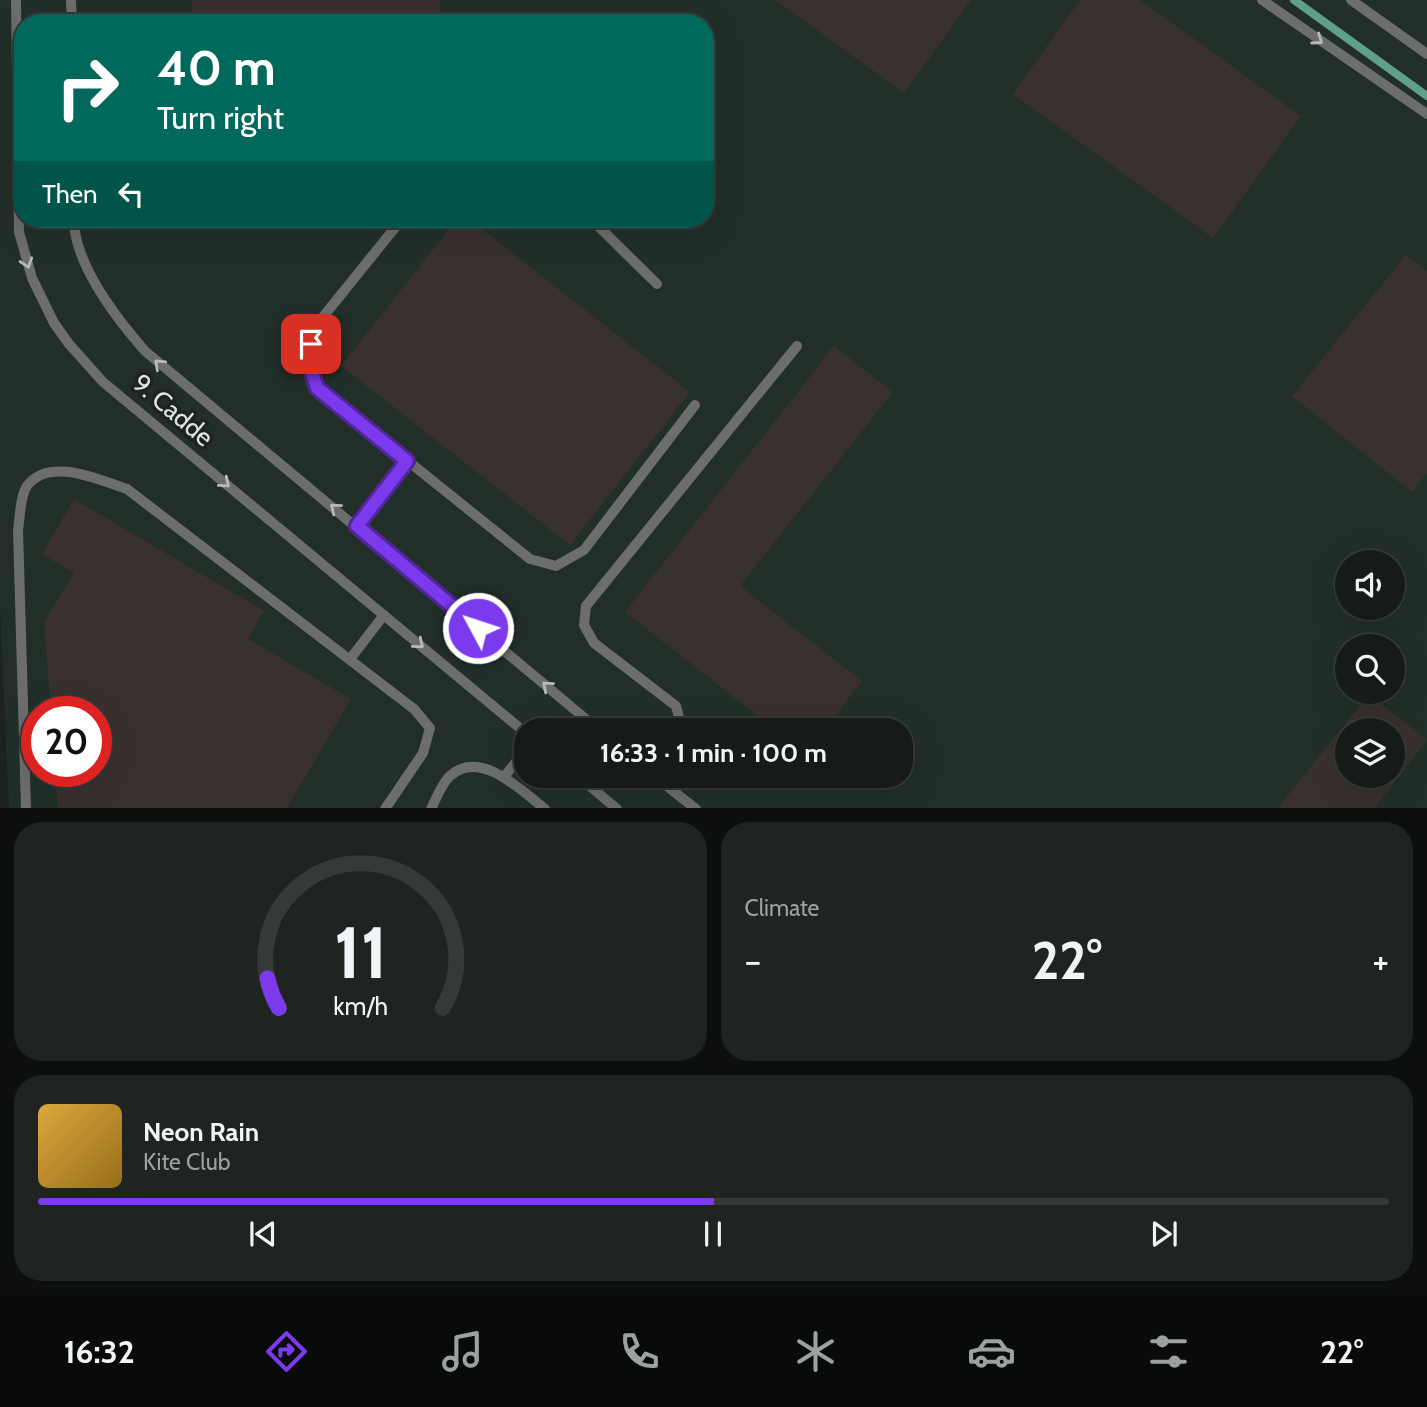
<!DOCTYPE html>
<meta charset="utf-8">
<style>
:root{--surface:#161b18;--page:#1f2421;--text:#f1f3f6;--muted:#9ea1a2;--line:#353937;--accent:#7c3aed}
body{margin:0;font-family:Cabin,sans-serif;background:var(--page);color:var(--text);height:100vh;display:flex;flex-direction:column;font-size:26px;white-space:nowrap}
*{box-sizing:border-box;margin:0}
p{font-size:23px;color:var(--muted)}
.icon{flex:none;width:38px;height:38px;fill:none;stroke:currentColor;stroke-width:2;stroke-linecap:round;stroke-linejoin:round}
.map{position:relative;height:808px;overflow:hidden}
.details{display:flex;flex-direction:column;gap:14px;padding:14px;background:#0c0f0d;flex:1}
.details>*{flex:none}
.hud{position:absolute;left:14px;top:14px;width:700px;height:214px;border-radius:28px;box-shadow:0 7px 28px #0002,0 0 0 2px var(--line);background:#00695c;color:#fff;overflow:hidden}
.tools{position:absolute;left:1335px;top:550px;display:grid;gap:14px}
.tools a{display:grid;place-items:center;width:70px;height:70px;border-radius:50%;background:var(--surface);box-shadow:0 7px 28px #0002,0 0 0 2px var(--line);font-size:35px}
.speed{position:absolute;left:21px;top:696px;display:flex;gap:14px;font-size:35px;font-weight:700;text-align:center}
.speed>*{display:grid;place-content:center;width:91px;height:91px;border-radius:50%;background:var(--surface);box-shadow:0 7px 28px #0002,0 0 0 2px var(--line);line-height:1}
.speed .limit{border:10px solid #d22;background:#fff;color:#111}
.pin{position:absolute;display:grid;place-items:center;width:60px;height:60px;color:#fff;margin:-30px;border-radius:14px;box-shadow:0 4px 10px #0006}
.me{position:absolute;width:77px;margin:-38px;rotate:310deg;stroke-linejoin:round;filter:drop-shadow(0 0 5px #0008)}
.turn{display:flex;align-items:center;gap:24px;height:147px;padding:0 28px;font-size:32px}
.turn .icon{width:91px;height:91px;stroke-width:2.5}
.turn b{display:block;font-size:49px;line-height:60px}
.then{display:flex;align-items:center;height:66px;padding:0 28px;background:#0003;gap:14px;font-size:26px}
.big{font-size:52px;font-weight:700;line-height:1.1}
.details .tile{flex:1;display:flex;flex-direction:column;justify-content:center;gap:10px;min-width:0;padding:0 24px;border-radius:28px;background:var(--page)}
.details .dial{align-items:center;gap:0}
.dial svg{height:182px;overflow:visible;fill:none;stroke:var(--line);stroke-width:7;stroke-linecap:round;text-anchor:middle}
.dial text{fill:var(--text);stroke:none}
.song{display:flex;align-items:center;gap:21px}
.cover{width:84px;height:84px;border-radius:10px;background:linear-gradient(135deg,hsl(40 70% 55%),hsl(40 70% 35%))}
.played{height:7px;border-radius:4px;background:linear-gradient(90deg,var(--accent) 50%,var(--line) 50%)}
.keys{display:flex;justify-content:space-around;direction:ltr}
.heat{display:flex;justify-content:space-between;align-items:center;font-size:38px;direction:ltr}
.details .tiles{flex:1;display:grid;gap:14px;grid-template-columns:1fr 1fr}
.tile:last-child{grid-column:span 2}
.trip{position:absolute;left:514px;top:718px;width:399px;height:70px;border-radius:28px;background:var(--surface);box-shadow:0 7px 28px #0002,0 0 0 2px var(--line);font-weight:700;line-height:70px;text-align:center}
.menu{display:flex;height:112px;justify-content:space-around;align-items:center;background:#090b0a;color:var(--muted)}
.menu .icon{width:49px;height:49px}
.menu .active{color:var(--accent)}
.menu b{font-size:32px;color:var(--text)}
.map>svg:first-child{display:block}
.built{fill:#222f29;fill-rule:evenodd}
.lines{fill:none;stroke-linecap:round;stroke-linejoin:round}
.stream{stroke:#61a088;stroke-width:8}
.building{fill:#39312f;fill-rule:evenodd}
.service{stroke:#6b6e6c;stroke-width:10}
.oneway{stroke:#b6bbb9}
.route-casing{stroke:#51269a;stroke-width:18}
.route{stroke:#7c3aed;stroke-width:12}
.labels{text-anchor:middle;stroke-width:7;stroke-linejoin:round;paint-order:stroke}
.street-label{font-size:26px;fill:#dfe4e2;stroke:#1d2420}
</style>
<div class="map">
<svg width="1427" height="809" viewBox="0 0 1427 809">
<rect width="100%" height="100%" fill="#1d2420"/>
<path class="built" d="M0 0H1427V808H9L0 608ZM23 23H705V219H23ZM1348 562H1393V607H1348ZM1348 646H1393V691H1348ZM37 712H96V772H37ZM527 730H901V775H527ZM1348 730H1393V775H1348Z"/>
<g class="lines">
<polyline class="stream" points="1294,0 1427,96"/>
</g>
<g class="building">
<polygon points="192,0 440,0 439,23 192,23"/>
<polygon points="775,0 971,0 904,93"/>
<polygon points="1080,0 1140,0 1301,116 1213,238 1013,94"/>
<polygon points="457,219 469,219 690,392 570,545 341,366"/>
<polygon points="1406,255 1427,271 1427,473 1412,492 1292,396"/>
<polygon points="834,346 893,392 740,586 862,681 824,730 776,730 625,612"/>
<polygon points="74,499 264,611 248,639 351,699 286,809 58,809 55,772 96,772 96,712 51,712 44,622 74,573 42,554"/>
<path d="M1369 694 1427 740 1374 809H1277ZM1348 730H1393V775H1348Z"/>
</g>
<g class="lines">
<g class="service">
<polyline points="16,0 19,232 32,278 54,323 69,344 103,382 527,734"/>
<polyline points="71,0 72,23"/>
<polyline points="1262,0 1427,114"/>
<polyline points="1351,0 1427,54"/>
<path d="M74 219C74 264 117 319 145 351L599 730"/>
<polyline points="402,219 314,328 308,360 317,388 530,559 556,566 584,550 695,405"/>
<polyline points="591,219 657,284"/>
<polyline points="357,526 407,461"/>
<polyline points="350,659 384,615"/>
<polyline points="673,730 680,721 676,706 594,643 584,625 586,606 797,346"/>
<polyline points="577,775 617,809"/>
<polyline points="653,775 696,809"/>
<polyline points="504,777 527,748"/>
<path d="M26 809 18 530C20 518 20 496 27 486 49 456 99 480 127 489L414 709 430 728 423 753 385 809"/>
<path d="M431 809C436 799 442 783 450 776 480 748 522 791 545 809"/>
</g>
</g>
<defs><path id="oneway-chevron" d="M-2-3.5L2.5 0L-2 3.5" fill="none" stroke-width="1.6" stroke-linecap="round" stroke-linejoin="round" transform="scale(1.75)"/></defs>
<g class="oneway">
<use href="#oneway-chevron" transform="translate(1318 40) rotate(35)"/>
<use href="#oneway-chevron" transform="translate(27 263) rotate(72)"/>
<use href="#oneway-chevron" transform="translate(159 364) rotate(-137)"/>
<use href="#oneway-chevron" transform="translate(225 483) rotate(40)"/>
<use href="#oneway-chevron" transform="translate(335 508) rotate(-140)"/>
<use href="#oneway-chevron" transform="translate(419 644) rotate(40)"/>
<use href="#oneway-chevron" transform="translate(547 686) rotate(-140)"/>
</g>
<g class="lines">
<g class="route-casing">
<polyline id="route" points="311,344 308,360 317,388 407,461 357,526 478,628"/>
</g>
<use href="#route" class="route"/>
</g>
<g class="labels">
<g class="street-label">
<text transform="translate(173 410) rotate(40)" y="9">9. Cadde</text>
</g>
</g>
</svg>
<div class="tools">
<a><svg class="icon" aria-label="sound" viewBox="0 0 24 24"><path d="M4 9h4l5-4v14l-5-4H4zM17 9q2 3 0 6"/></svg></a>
<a><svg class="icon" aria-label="search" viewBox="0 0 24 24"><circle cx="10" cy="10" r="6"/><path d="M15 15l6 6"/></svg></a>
<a><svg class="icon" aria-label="layers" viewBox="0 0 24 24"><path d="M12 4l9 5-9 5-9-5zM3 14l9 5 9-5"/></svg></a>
</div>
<div class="speed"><div class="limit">20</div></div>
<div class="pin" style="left:311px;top:344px;background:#d93025"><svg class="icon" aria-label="arrive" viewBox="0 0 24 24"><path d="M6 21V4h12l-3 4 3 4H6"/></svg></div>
<svg class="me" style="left:478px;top:628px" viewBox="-20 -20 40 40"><circle r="17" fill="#7c3aed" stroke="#fff" stroke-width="3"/><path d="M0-11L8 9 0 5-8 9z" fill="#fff"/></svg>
<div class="trip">16:33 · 1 min · 100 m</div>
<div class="hud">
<div class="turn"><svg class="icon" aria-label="right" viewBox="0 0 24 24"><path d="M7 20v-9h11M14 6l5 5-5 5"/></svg><div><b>40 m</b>Turn right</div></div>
<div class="then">Then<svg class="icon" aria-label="left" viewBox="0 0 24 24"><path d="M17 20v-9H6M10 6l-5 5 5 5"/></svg></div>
</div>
</div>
<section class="details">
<div class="tiles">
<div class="tile dial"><svg viewBox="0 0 100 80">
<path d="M14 69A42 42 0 1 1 86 69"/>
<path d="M14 69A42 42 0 0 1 9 56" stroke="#7c3aed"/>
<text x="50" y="56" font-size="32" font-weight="700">11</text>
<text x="50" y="72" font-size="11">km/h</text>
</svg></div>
<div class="tile"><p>Climate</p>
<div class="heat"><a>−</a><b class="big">22°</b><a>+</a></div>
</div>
<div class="tile">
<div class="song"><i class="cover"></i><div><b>Neon Rain</b><p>Kite Club</p></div></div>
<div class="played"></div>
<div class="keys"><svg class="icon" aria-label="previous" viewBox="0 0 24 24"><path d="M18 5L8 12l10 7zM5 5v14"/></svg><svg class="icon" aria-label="pause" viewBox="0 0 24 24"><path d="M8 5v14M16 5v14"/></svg><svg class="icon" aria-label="next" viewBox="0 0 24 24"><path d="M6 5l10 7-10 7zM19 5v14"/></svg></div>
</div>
</div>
</section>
<nav class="menu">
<b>16:32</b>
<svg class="icon active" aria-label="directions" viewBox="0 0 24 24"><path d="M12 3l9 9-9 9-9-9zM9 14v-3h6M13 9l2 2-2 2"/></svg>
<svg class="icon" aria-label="music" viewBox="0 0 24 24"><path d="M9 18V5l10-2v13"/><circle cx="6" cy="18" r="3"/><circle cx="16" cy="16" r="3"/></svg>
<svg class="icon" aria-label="phone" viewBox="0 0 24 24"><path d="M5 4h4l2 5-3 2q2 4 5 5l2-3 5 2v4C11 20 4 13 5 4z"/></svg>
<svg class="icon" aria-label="climate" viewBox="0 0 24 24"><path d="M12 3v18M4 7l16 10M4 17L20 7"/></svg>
<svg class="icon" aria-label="car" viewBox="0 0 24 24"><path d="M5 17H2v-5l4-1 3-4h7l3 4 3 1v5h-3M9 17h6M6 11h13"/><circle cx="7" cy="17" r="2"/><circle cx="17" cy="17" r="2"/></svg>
<svg class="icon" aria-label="filters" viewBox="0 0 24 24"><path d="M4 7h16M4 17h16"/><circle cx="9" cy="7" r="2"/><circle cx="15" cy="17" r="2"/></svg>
<b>22°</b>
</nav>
